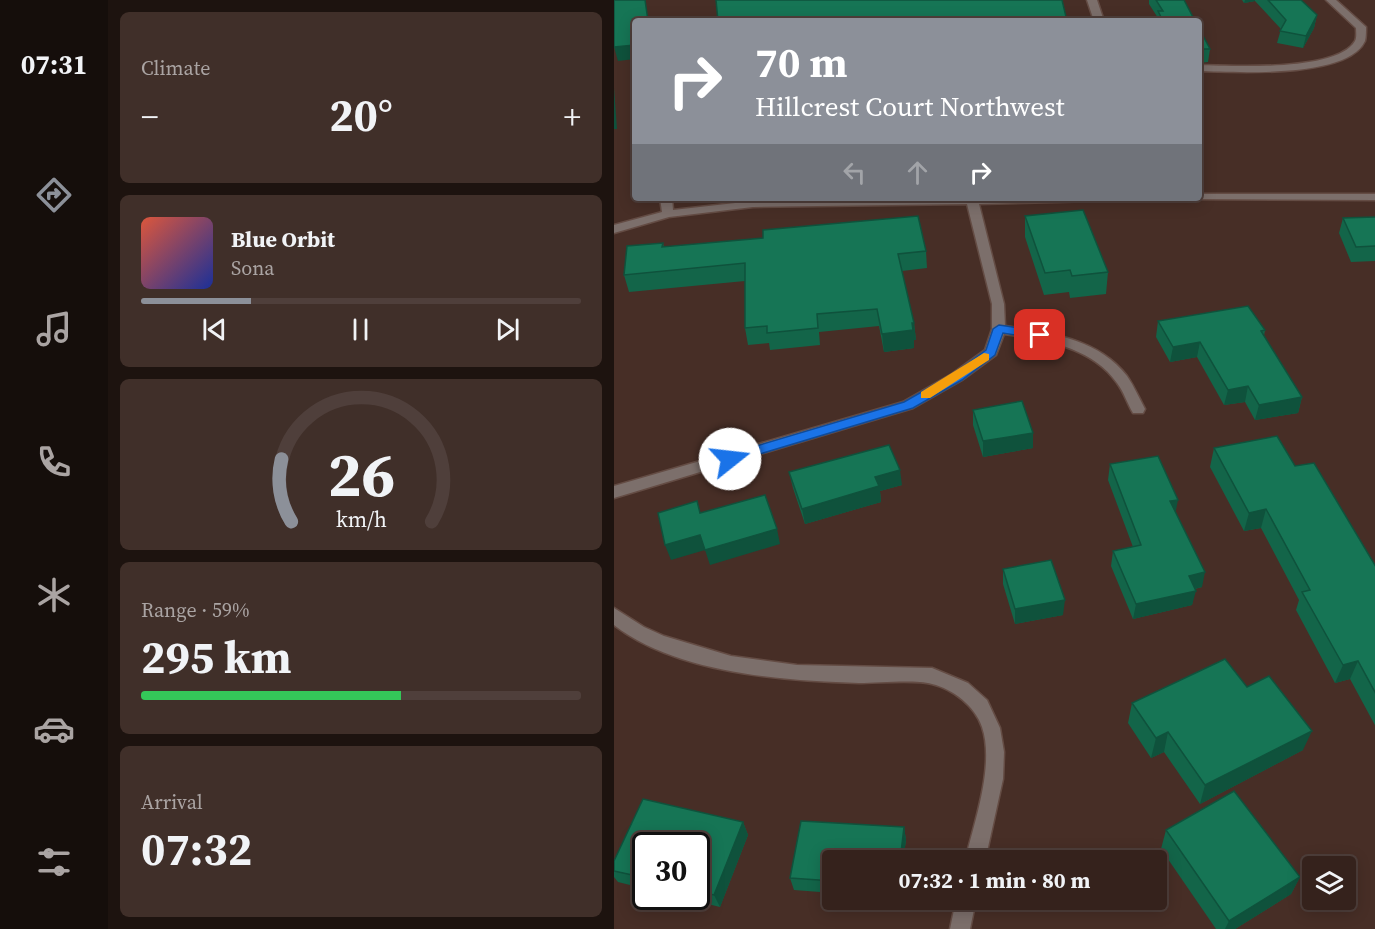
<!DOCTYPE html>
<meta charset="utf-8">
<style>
:root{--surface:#35221c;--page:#402f29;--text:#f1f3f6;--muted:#aaa4a3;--line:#4f3f3b;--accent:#8c9099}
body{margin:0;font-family:"Source Serif 4",serif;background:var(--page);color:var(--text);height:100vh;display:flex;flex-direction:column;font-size:22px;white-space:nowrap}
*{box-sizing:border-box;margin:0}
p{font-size:20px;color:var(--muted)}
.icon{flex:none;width:33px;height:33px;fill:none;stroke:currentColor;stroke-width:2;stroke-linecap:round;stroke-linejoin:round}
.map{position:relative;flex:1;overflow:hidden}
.side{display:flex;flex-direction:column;gap:12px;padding:12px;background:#1d130f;width:506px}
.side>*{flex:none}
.guide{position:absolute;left:18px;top:18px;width:570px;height:183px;border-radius:6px;box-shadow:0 3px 15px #0003,0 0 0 2px var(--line);background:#8c9099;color:#fff;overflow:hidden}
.tools{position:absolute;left:688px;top:856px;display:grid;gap:12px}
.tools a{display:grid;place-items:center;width:54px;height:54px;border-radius:6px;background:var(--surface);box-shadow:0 3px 15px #0003,0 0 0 2px var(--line);font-size:30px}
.speed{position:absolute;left:18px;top:832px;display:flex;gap:12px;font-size:30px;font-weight:700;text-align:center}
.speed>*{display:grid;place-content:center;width:78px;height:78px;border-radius:50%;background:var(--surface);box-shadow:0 3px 15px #0003,0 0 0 2px var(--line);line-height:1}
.speed .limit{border:3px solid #111;border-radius:9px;background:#fff;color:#111}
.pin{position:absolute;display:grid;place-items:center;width:51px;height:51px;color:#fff;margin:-26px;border-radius:12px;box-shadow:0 3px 9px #0006}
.me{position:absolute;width:66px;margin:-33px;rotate:74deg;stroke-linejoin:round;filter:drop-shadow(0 0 4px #0008)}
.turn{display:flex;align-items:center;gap:21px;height:126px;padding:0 24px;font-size:27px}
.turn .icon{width:78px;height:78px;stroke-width:2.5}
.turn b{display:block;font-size:42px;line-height:51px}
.lanes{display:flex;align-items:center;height:57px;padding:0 24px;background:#0003;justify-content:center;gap:30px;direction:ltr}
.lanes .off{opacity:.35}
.big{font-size:45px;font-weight:700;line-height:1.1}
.side .widget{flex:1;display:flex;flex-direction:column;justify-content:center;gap:9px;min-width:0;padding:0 21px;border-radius:9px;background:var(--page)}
.side .dial{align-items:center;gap:0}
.dial svg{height:156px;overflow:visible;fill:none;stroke:var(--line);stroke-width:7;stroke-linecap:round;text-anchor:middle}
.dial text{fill:var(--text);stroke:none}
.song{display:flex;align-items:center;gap:18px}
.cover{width:72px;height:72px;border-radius:9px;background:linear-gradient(135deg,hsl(10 70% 55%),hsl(230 70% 35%))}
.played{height:6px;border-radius:3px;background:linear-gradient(90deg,var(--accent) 25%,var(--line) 25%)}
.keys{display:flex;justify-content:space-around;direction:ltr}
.heat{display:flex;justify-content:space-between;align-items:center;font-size:33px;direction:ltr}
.charge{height:9px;border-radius:4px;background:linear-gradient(90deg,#34c759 59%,var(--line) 0)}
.trip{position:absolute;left:208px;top:850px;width:345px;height:60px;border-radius:6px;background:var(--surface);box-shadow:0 3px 15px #0003,0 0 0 2px var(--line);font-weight:700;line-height:60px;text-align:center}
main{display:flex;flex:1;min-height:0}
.dock{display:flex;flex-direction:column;width:108px;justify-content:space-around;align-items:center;background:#150e0b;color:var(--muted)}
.dock .icon{width:42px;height:42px}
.dock .active{color:var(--accent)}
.dock b{font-size:27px;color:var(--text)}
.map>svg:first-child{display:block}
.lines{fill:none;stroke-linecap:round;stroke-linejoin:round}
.minor-casing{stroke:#644c44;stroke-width:3}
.minor{fill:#7c6f6b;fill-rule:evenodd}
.wall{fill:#136549}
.shaded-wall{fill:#0f523c}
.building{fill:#167555;stroke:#0f523c;stroke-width:1.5}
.route{fill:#1a73e8;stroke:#114b97;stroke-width:1.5}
.slow{fill:#f59e0b}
</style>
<main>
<nav class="dock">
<b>07:31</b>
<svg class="icon active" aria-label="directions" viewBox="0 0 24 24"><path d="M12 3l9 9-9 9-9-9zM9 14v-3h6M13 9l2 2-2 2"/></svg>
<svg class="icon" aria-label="music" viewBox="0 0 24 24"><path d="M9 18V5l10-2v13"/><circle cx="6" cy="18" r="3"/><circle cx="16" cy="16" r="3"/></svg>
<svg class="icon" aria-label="phone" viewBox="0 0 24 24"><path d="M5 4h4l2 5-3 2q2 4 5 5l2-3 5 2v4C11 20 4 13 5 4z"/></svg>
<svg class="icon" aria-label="climate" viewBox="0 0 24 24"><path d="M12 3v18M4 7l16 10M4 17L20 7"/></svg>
<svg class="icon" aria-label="car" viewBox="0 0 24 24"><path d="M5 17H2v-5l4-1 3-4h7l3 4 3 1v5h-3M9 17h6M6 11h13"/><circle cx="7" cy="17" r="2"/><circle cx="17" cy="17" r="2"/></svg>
<svg class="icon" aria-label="filters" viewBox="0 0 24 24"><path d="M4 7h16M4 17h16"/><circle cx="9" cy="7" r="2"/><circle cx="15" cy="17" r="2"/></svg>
</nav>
<section class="side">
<div class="widget"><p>Climate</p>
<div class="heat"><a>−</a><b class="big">20°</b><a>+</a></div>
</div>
<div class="widget">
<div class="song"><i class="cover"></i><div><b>Blue Orbit</b><p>Sona</p></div></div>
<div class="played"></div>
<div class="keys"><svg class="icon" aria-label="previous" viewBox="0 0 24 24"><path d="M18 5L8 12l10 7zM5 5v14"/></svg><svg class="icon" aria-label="pause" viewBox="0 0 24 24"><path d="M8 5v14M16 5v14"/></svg><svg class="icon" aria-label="next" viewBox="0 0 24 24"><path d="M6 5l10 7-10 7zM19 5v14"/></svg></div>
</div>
<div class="widget dial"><svg viewBox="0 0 100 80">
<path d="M14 69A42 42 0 1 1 86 69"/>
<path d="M14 69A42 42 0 0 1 9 37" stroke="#8c9099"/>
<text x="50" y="56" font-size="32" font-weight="700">26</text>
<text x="50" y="72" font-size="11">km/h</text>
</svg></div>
<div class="widget"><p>Range · 59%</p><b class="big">295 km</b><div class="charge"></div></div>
<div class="widget"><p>Arrival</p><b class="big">07:32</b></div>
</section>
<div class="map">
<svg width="762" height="929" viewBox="0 0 762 929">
<rect width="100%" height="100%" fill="#472e26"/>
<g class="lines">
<g class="minor-casing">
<g id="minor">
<polygon points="473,0 483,0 490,21 480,21"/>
<path d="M712 0H722L752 27C752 31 752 37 751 41 734 79 620 72 585 71V65C618 66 723 72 741 41 743 37 742 32 742 28Z"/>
<polygon points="585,194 762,194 762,200 581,199 585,198"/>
<path d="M46 198H58L59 210 139 201 486 198 480 201 365 204 390 304 391 326C434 332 485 339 513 376 520 386 525 398 531 409L529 413H519C513 403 510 392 503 383 478 347 431 340 390 334L382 355 348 380 299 408 0 498V486L289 402 338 374 371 350 378 329V304L353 204 139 207 55 217 0 233V225L48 212Z"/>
<path d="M0 608 30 627 50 636 117 656 183 665 318 668 354 683 373 700 386 728 390 752 389 779 371 861H351C360 823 381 765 368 727 361 706 339 689 318 684 300 679 265 683 245 683 169 681 62 673 0 625Z"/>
<polygon points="342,900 362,900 356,929 336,929"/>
</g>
</g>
<use href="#minor" class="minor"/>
</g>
<g class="wall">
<polygon points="535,0 570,0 581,21 543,21 544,18 535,4"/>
<polygon points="628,0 687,0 703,15 700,28 689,48 663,43 667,29 641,1 630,3"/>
<polygon points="585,28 596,49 594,62 585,63"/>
<polygon points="411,216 494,272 492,294 456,298 455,292 430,295 411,237"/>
<polygon points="762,217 762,261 737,262 725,233 729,218"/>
<polygon points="49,243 50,247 312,251 313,268 288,271 300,323 302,340 300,340 300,348 270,352 265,326 205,332 206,345 156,350 155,343 134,345 131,328 131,281 15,292 10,275"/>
<polygon points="544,321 651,330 650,336 688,397 684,413 641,420 631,402 610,405 583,357 556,362 542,337"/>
<polygon points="359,410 419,448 369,457 359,425"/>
<polygon points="600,448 681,466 762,567 762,727 736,679 721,683 682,610 685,600 647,528 630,531 596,467"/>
<polygon points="496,464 561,513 588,587 581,589 578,605 519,619 497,566 499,551 519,547 494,480"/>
<polygon points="175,472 288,485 266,491 267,502 191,524 179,488"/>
<polygon points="389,569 449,615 401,624 389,584"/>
<polygon points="633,687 689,750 586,804 550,752 537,758 514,723 518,703"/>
<polygon points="29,799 129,822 134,835 106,907 65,897 82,897 82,846 32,846 32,889 4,882 0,877 0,861"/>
<polygon points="290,827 292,840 289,861 219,861 219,893 180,890 176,878"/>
<polygon points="552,830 686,877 677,894 621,929 602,929 547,849"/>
</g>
<g class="shaded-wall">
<polygon points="631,0 641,0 641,1 630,3"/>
<polygon points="703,15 700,28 689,48 692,36"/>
<polygon points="21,45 21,59 4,61 0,47"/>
<polygon points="0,88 3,129 0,129"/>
<polygon points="298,323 300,323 302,340 300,340 300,348 270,352 268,334"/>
<polygon points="586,342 583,357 556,362 559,347"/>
<polygon points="634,386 631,402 610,405 614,390"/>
<polygon points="688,397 684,413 641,420 645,405"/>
<polygon points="419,433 419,448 369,457 369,441"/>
<polygon points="286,470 288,485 266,491 267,502 191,524 188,509 261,477"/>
<polygon points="564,500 561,515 556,501"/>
<polygon points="652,509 647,528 630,531 635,513"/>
<polygon points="163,529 166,544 96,565 91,550"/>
<polygon points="86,535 91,550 57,560 51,545"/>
<polygon points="591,572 588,587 571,591 575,576"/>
<polygon points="582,591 578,605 519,619 522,604"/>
<polygon points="451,600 449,615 401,624 401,609"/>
<polygon points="744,661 736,679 721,683 729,665"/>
<polygon points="698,731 689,750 586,804 591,785"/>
<polygon points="554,732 550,752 537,758 542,738"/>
<polygon points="129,822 134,835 106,907 100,895"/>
<polygon points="290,827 292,840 289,861 286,861"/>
<polygon points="686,877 677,894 621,929 611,929 615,921"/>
</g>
<g class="building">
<polygon points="0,0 31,0 34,21 21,21 21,45 0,47"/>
<polygon points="102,0 448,0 453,21 104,21"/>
<polygon points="542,0 570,0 581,21 549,21 544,11 549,11"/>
<polygon points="654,0 687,0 703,15 692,36 666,31 672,20"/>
<polygon points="585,28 596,49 585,49 585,53"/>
<polygon points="469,210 494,272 458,276 456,270 431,273 411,216"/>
<polygon points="304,216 312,251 284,254 300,323 298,323 299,330 268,334 263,309 203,314 204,328 153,333 153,326 131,328 131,263 10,275 13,246 49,243 48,247 149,238 149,230"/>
<polygon points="762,217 762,246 742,247 729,218"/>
<polygon points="634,306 651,330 647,331 688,397 645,405 634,386 614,390 586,342 559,347 544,321"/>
<polygon points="408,401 419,433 369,441 359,410"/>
<polygon points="663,436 681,466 700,463 762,567 762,694 744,661 729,665 688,592 696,590 652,509 635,513 600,448"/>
<polygon points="275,445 286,470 261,477 265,486 188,509 175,472"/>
<polygon points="544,456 564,500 556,501 591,572 575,576 582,591 522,604 499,551 527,545 496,464"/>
<polygon points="151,495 163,529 91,550 86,535 51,545 44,513 83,501 86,513"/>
<polygon points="437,560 451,600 401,609 389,569"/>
<polygon points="611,659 633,687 655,676 698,731 591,785 554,732 542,738 518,703"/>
<polygon points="620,791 686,877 615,921 552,830"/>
<polygon points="29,799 129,822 100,895 82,891 82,846 32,846 32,878 0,871 0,861"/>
<polygon points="187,821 290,827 286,861 219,861 219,881 176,878"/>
</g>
<polygon class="route" points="385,325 426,331 432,335 426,339 389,333 381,355 348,380 299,408 116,463 110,459 112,455 290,402 339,374 372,350 379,329"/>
<polygon class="slow" points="370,353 375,354 375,360 316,398 307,398 307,392"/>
</svg>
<div class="tools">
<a><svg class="icon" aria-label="layers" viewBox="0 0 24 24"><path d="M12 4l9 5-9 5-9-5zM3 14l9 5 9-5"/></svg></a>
</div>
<div class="speed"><div class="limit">30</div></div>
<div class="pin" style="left:426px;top:335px;background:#d93025"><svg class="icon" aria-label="arrive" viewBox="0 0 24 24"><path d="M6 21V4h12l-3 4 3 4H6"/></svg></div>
<svg class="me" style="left:116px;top:459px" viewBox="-20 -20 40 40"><circle r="19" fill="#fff"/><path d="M0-13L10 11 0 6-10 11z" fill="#1a73e8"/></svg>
<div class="trip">07:32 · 1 min · 80 m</div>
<div class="guide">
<div class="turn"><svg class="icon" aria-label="right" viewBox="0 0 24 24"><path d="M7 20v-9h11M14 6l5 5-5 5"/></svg><div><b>70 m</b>Hillcrest Court Northwest</div></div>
<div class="lanes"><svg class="icon off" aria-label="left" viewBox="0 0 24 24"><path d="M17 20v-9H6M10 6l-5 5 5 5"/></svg><svg class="icon off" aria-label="ahead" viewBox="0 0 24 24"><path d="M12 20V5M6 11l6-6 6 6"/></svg><svg class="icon" aria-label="right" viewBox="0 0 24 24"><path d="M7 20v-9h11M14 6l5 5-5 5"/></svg></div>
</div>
</div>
</main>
